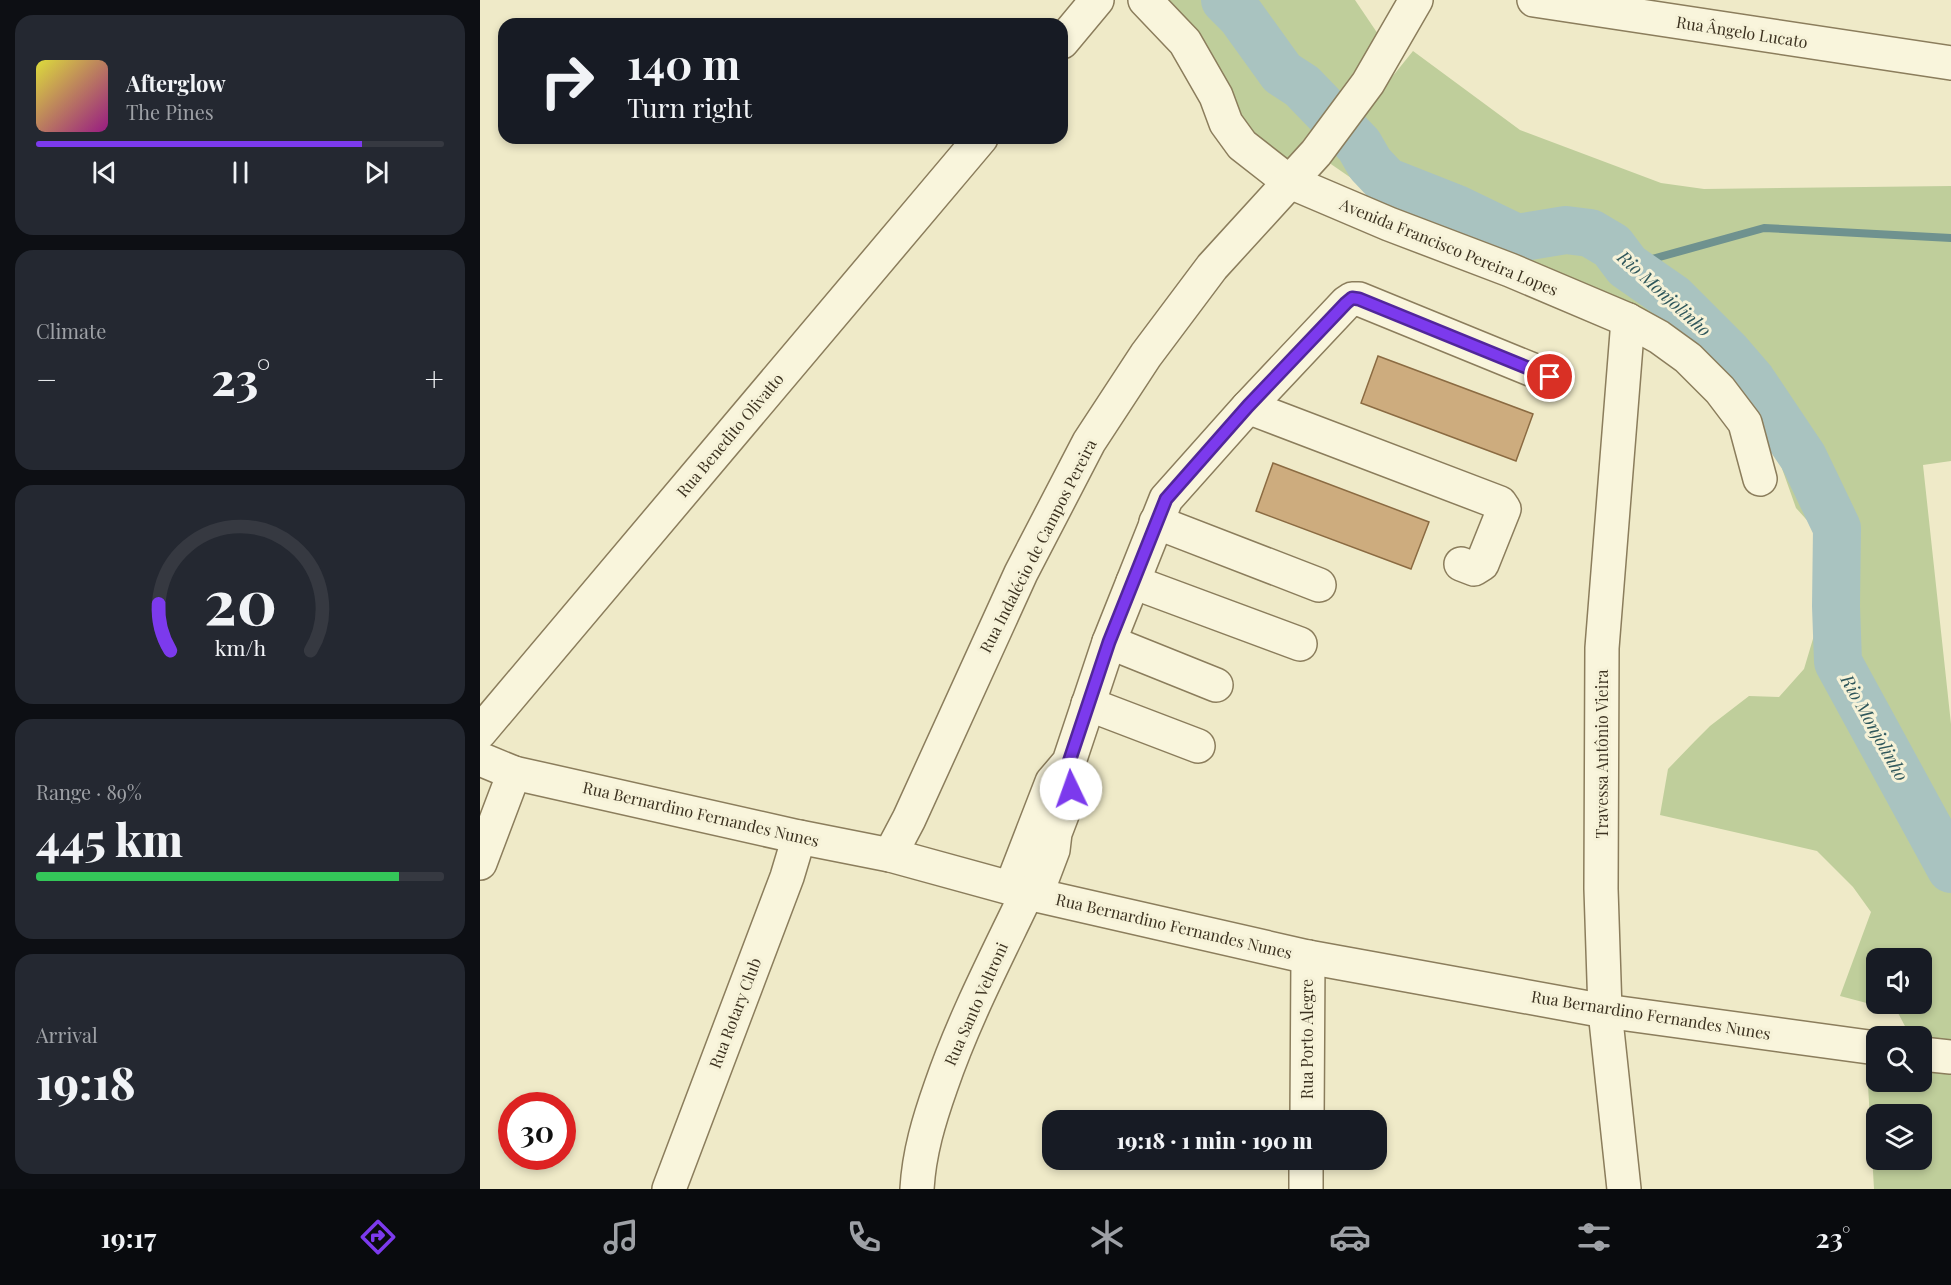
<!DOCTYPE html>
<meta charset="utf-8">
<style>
:root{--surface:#171b24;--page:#242831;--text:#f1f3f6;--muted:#9ea1a6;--line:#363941;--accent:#7c3aed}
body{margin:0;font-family:"Playfair Display",serif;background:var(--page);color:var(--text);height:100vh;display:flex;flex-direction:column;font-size:22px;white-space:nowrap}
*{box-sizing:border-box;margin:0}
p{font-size:20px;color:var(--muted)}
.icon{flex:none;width:33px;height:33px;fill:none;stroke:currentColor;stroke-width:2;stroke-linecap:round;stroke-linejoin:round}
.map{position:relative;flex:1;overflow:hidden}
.sheet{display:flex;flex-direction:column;gap:15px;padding:15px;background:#0d0f14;width:480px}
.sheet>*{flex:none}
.top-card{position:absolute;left:18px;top:18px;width:570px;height:126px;border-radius:18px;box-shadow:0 3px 9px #0003;background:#171b24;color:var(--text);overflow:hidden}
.fabs{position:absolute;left:1386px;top:948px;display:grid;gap:12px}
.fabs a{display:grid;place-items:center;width:66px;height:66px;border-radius:12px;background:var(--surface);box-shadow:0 3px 9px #0003;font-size:30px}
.speed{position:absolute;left:18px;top:1092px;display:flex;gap:12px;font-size:30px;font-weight:700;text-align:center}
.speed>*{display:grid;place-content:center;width:78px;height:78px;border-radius:50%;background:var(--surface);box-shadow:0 3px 9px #0003;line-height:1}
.speed .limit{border:9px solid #d22;background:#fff;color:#111}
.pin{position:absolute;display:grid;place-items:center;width:51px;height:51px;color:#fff;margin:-26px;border:3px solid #fff;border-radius:50%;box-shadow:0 2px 6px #0007}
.me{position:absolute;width:66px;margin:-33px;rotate:357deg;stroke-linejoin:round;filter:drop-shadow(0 0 4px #0008)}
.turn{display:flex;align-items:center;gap:21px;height:126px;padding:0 30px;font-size:27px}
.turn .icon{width:78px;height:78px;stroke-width:2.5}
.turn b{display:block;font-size:42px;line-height:51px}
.big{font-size:45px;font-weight:800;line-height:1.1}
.sheet .card{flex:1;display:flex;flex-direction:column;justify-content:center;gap:9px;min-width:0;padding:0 21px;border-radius:18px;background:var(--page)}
.sheet .dial{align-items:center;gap:0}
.dial svg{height:156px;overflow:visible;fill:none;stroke:var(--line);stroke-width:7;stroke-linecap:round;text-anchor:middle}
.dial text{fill:var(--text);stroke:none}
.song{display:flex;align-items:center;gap:18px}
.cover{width:72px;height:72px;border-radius:9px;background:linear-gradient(135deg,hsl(60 70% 55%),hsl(310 70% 35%))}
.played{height:6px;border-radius:3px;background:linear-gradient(90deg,var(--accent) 80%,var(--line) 80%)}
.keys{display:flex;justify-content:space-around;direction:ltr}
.heat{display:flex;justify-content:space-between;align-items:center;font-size:33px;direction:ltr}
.charge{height:9px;border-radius:4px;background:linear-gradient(90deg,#34c759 89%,var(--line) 0)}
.trip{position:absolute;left:562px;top:1110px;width:345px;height:60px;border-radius:18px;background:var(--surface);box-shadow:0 3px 9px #0003;font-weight:800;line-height:60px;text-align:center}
.menu{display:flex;height:96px;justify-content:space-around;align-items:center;background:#090b0e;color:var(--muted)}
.menu .icon{width:42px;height:42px}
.menu .on{color:var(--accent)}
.menu b{font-size:27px;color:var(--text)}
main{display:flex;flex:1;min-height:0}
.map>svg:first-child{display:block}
.green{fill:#bfce9b;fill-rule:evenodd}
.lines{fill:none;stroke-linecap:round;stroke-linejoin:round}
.stream{stroke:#6f928f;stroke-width:8}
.river{stroke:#a9c3c0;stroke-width:48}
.building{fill:#cdac7e;stroke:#8b6b42;stroke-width:1.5}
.minor-casing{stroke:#8b7d5c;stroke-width:36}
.minor{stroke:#f9f5dc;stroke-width:33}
.route-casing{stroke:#51269a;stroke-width:15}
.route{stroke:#7c3aed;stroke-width:10}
.labels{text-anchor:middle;stroke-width:6;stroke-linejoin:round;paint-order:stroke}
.street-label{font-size:16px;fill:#3c3220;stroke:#f6f2d8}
.water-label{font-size:18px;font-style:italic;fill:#2f575b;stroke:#f6f2d8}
</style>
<main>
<section class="sheet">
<div class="card">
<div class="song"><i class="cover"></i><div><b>Afterglow</b><p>The Pines</p></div></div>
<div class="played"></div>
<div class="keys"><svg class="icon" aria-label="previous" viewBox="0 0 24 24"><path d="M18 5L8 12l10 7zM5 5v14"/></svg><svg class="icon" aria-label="pause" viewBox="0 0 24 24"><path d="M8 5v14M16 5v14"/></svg><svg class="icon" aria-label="next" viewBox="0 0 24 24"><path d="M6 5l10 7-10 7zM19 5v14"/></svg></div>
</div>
<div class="card"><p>Climate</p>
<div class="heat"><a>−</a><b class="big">23°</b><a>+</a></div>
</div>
<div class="card dial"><svg viewBox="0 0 100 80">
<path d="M14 69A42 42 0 1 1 86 69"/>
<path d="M14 69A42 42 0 0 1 8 45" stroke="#7c3aed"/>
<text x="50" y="56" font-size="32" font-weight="700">20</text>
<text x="50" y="72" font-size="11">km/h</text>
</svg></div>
<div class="card"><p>Range · 89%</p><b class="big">445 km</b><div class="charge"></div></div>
<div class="card"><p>Arrival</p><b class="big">19:18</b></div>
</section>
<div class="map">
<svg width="1471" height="1189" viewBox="0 0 1471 1189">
<rect width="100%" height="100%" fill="#efeac8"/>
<g class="green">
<polygon points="686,0 875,0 900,37 807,162 770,138"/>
<path d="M933 51 1040 130 1181 183 1224 189 1471 186V461L1443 465 1471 724V1189H1394L1387 1068 1396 1063V1082H1442V1036H1425L1427 1030 1417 1011 1360 996 1391 912 1373 887 1337 851 1180 815 1188 769 1215 741 1230 726 1269 696 1299 697 1324 669 1341 612 1343 538 1316 508 1299 460 1273 407 1229 354 1189 331 1113 289 906 202 845 160ZM1396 958H1442V1004H1396ZM1396 1114H1442V1160H1396Z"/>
</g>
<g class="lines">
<polyline class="stream" points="1147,266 1284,228 1471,238"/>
<polyline class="river" points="745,0 761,16 802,73 822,86 879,145 890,164 906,181 977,209 1037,238 1086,230 1110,233 1132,246 1147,266 1193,298 1247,352 1272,381 1323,457 1357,528 1356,606 1358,662 1471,869"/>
</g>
<g class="building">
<polygon points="898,356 1053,414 1036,461 881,403"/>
<polygon points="793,463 949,522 931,569 776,511"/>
</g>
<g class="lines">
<g class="minor-casing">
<g id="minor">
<polyline points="665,0 705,42 736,96 746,123 762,145 808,181 909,224 1030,270 1148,320 1179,337 1208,358 1240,390 1265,423 1280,479"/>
<polyline points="1054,0 1471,63"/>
<polyline points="582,42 617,0"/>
<polyline points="768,407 1020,503 1024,509 1002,564 994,569 981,564"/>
<polyline points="676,522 839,585"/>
<polyline points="653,582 820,644"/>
<polyline points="629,642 736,685"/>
<polyline points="608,704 718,746"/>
<polyline points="0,732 501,138"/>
<polyline points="0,759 34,773 319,837 410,855 556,895 828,957 1125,1011 1396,1048"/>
<polyline points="410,855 429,819 541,573 609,442 666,355 732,267 836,153 888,83 936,0"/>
<polyline points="0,863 34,773"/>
<polyline points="531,888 572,782 589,762 629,642 686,499 768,407 866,303 872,299 879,299 1070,377"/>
<polyline points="556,895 573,850 575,833 588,799"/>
<polyline points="1442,1054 1471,1057"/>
<polyline points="827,1120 828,957"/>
<polyline points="189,1189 307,877 319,837"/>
<path d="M437 1189C439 1153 449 1120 461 1086 484 1019 517 956 547 893"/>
<polyline points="826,1189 826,1160"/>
<polyline points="1144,1189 1125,1011 1121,889 1122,648 1148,320"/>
</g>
</g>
<use href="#minor" class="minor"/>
</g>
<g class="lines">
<g class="route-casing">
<polyline id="route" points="591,789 589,762 629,642 686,499 768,406 866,303 872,298 879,299 1070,377"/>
</g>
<use href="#route" class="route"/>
</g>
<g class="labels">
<g class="street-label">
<text transform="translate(1262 32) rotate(9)" y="6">Rua Ângelo Lucato</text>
<text transform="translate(969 247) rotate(22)" y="6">Avenida Francisco Pereira Lopes</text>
<text transform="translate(250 435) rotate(-50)" y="6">Rua Benedito Olivatto</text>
<text transform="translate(558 546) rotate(-63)" y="6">Rua Indalécio de Campos Pereira</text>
<text transform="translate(1122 754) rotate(-90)" y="6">Travessa Antônio Vieira</text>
<text transform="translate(221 814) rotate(13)" y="6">Rua Bernardino Fernandes Nunes</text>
<text transform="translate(694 926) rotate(13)" y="6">Rua Bernardino Fernandes Nunes</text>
<text transform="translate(496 1004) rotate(-66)" y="6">Rua Santo Veltroni</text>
<text transform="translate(255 1013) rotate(-69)" y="6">Rua Rotary Club</text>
<text transform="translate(1171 1015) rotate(9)" y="6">Rua Bernardino Fernandes Nunes</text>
<text transform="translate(827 1039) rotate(-90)" y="6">Rua Porto Alegre</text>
</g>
<g class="water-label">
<text transform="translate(1184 294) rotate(42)" y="6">Rio Monjolinho</text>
<text transform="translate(1394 728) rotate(61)" y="6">Rio Monjolinho</text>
</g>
</g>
</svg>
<div class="fabs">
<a><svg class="icon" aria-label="sound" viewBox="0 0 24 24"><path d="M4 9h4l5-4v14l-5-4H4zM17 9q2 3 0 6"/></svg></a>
<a><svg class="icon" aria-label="search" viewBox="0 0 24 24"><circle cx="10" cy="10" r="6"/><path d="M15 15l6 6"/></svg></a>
<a><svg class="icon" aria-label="layers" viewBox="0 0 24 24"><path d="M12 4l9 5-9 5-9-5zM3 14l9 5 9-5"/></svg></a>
</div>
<div class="speed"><div class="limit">30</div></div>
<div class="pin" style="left:1070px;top:377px;background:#d93025"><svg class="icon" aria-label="arrive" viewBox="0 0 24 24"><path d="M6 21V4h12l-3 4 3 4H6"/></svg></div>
<svg class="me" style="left:591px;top:789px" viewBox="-20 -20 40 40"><circle r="19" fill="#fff"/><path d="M0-13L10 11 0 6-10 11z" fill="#7c3aed"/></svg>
<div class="trip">19:18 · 1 min · 190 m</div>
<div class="top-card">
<div class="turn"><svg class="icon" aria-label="right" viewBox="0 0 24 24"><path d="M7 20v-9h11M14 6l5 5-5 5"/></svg><div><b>140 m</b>Turn right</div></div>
</div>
</div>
</main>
<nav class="menu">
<b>19:17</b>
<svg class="icon on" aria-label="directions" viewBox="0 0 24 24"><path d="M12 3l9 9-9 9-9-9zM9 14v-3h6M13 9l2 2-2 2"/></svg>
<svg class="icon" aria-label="music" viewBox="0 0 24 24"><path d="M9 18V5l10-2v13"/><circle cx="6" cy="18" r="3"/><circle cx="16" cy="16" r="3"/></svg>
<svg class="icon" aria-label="phone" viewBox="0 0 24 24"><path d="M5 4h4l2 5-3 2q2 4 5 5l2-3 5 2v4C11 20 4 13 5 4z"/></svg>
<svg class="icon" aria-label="climate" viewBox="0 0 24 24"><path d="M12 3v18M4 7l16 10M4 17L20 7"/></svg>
<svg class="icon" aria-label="car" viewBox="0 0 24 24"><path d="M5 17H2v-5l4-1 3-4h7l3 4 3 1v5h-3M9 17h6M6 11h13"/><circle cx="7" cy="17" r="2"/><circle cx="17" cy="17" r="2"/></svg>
<svg class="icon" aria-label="filters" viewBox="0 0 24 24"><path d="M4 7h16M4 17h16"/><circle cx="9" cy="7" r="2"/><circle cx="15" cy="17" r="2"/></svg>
<b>23°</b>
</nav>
